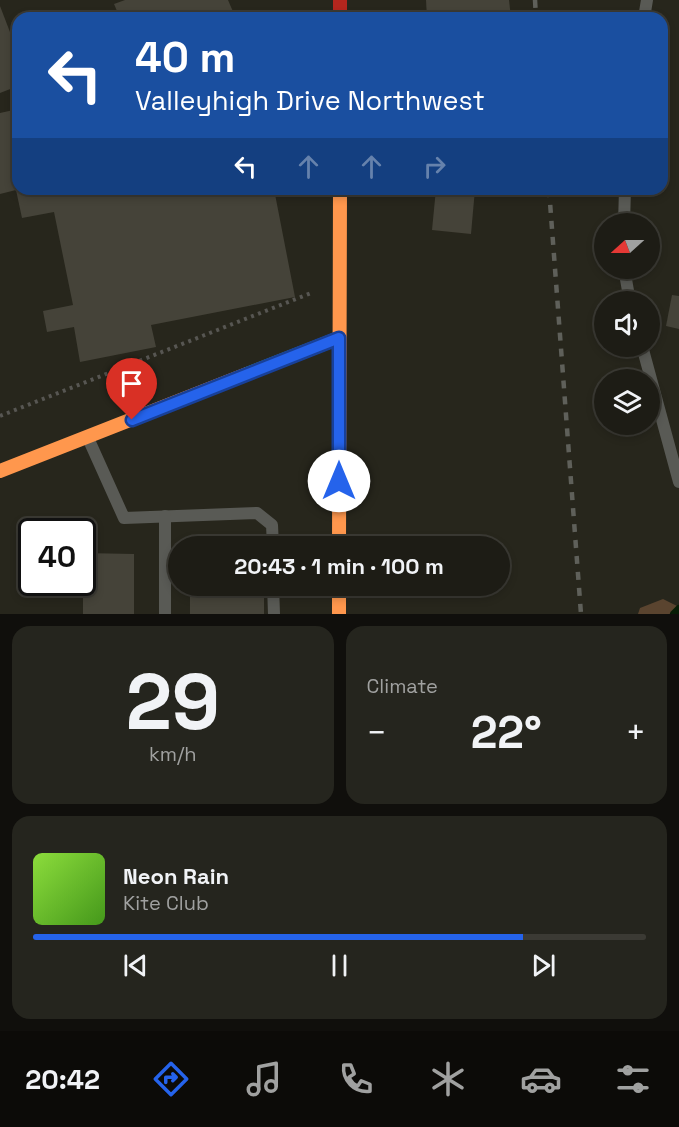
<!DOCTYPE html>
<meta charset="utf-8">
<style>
:root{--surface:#1d1c15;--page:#25251e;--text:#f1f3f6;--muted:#a0a1a0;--line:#3b3a34;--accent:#2563eb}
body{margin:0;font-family:"Space Grotesk",sans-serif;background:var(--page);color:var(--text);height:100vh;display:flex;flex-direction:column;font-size:22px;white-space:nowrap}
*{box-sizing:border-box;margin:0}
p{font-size:20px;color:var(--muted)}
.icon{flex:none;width:33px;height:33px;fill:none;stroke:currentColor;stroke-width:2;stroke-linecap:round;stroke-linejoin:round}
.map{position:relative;height:614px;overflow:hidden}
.side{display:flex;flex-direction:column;gap:12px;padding:12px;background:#100f0c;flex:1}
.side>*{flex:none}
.hud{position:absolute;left:12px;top:12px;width:656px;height:183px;border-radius:18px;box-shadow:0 3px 9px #0003,0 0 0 2px var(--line);background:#1a4fa0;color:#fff;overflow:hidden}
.needle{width:39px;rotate:249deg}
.fabs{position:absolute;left:594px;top:213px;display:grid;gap:12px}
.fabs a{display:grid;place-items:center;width:66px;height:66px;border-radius:50%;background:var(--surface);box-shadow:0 3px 9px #0003,0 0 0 2px var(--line);font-size:30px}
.speed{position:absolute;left:18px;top:518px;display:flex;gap:12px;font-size:30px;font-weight:700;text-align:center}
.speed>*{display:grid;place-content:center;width:78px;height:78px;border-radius:50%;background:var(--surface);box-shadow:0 3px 9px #0003,0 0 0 2px var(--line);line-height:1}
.speed .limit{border:3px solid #111;border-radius:9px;background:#fff;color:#111}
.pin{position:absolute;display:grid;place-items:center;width:51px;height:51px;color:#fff;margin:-62px -26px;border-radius:50% 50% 50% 0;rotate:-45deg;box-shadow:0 0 6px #0007}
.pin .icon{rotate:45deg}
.me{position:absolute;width:66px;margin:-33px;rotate:0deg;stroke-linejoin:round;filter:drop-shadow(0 0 4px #0008)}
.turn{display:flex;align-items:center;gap:21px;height:126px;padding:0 24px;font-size:27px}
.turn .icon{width:78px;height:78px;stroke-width:2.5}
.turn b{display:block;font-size:42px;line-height:51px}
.lanes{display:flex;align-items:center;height:57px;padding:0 24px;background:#0003;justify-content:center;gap:30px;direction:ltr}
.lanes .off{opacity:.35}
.big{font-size:45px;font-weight:800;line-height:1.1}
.side .tile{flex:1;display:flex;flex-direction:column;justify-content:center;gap:9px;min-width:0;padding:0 21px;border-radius:18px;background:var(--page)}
.side .dial{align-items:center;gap:0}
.dial b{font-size:78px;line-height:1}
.song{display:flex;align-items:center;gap:18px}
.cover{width:72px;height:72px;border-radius:9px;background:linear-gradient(135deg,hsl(90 70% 55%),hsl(100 70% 35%))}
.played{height:6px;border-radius:3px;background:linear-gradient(90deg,var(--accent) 80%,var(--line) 80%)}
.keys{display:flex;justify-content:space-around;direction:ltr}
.heat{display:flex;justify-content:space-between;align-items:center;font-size:33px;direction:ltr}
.side .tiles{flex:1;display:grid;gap:12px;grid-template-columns:1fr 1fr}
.tile:last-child{grid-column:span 2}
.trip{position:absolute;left:168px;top:536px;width:342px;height:60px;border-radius:30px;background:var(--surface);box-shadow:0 3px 9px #0003,0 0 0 2px var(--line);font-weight:800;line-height:60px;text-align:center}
.menu{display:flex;height:96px;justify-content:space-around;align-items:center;background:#0c0b08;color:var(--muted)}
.menu .icon{width:42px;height:42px}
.menu .selected{color:var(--accent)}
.menu b{font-size:27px;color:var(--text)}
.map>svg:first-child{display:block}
.green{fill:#5a442f}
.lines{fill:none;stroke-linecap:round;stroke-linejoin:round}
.stream{stroke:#071d06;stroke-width:8}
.building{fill:#454339}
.path{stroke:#575652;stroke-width:4;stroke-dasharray:3 4.5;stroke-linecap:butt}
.lane{stroke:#595a55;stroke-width:12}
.fast{stroke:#63d668;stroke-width:14}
.slow{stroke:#ff974d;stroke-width:14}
.jam{stroke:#b3261e;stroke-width:14}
.rail{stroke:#5f605a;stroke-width:4.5;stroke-dasharray:8 8;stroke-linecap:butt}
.route-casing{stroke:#184099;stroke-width:15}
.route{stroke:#2563eb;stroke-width:10}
</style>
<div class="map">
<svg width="679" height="614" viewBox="0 0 679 614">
<rect width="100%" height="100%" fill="#27261c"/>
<polygon class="green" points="663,599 679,607 679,614 638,614 640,608"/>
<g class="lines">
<polyline class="stream" points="674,614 679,609"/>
</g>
<g class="building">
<polygon points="125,0 228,0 234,14 225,18 120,18 114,4"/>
<polygon points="426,0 509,0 511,18 427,18"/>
<polygon points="0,6 18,53 18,86 0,93"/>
<polygon points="18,109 18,189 274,189 295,297 151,325 156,347 80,362 74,327 47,332 43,311 73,305 54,212 22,218 16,190 0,194 0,113"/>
<polygon points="436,189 475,189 471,234 432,230"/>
<polygon points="672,295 679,296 679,329 666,326"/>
<polygon points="191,541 264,542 264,546 191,546"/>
<polygon points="83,553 134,554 134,614 83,614"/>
<rect x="190" y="585" width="74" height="29"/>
</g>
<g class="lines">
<polyline class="path" points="0,416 311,293"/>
<g class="lane">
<polyline points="644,18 647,0"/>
<polyline points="624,224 625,189"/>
<polyline points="624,268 630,302"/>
<polyline points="642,346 679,482"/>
<polyline points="88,438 124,518 257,513 272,525 273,546"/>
<polyline points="165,516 165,614"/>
<polyline points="273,585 274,614"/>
</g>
<polyline class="fast" points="247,374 339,338"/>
<g class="slow">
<polyline points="0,471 247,374"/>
<polyline points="339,546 340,189"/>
<polyline points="339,585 339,614"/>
</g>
<polyline class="jam" points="340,0 340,18"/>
<g class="rail">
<polyline points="535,0 536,18"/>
<polyline points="549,189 581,614"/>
</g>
</g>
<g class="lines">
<g class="route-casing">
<polyline id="route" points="132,420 339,338 339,481"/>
</g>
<use href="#route" class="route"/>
</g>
</svg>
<div class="fabs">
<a><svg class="needle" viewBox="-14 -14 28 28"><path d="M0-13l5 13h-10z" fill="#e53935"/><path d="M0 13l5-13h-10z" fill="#a0a1a0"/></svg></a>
<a><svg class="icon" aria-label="sound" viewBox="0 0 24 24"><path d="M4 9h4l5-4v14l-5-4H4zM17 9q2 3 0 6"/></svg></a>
<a><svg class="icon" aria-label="layers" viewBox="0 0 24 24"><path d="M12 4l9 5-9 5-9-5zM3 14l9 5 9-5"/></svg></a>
</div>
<div class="speed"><div class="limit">40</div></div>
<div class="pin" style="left:132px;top:420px;background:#d93025"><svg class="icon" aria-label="arrive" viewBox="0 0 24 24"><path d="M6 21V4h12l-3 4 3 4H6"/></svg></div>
<svg class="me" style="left:339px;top:481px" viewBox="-20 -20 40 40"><circle r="19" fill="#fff"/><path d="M0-13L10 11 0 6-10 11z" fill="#2563eb"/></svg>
<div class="trip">20:43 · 1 min · 100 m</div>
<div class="hud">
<div class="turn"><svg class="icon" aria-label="left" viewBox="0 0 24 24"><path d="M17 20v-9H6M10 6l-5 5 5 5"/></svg><div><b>40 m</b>Valleyhigh Drive Northwest</div></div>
<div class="lanes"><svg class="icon" aria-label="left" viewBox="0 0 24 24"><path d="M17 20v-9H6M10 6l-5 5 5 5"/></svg><svg class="icon off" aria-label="ahead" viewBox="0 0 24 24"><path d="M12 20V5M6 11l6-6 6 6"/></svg><svg class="icon off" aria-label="ahead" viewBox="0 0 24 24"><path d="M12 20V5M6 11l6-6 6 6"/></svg><svg class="icon off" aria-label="right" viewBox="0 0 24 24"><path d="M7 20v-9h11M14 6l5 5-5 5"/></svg></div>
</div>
</div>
<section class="side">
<div class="tiles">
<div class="tile dial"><b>29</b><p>km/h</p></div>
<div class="tile"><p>Climate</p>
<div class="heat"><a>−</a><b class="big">22°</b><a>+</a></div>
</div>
<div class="tile">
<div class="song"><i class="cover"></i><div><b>Neon Rain</b><p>Kite Club</p></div></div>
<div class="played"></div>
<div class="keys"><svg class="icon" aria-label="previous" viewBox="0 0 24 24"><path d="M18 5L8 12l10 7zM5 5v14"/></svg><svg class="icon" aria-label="pause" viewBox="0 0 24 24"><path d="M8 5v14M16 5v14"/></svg><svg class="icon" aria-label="next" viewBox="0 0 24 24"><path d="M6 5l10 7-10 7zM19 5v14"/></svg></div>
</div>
</div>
</section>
<nav class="menu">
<b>20:42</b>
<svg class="icon selected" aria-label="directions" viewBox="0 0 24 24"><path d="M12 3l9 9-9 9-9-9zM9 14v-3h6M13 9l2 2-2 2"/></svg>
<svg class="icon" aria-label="music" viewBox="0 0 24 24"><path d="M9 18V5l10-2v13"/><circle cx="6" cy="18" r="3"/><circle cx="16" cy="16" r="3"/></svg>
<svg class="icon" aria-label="phone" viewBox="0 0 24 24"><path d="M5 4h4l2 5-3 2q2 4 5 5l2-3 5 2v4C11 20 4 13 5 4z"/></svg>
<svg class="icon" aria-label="climate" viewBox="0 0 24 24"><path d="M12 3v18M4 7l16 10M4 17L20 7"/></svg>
<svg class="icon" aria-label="car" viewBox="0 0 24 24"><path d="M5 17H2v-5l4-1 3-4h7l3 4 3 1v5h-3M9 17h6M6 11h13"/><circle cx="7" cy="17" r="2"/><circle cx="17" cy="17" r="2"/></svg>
<svg class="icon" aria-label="filters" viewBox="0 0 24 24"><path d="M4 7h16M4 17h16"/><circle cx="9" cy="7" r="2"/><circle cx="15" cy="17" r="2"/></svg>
</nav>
